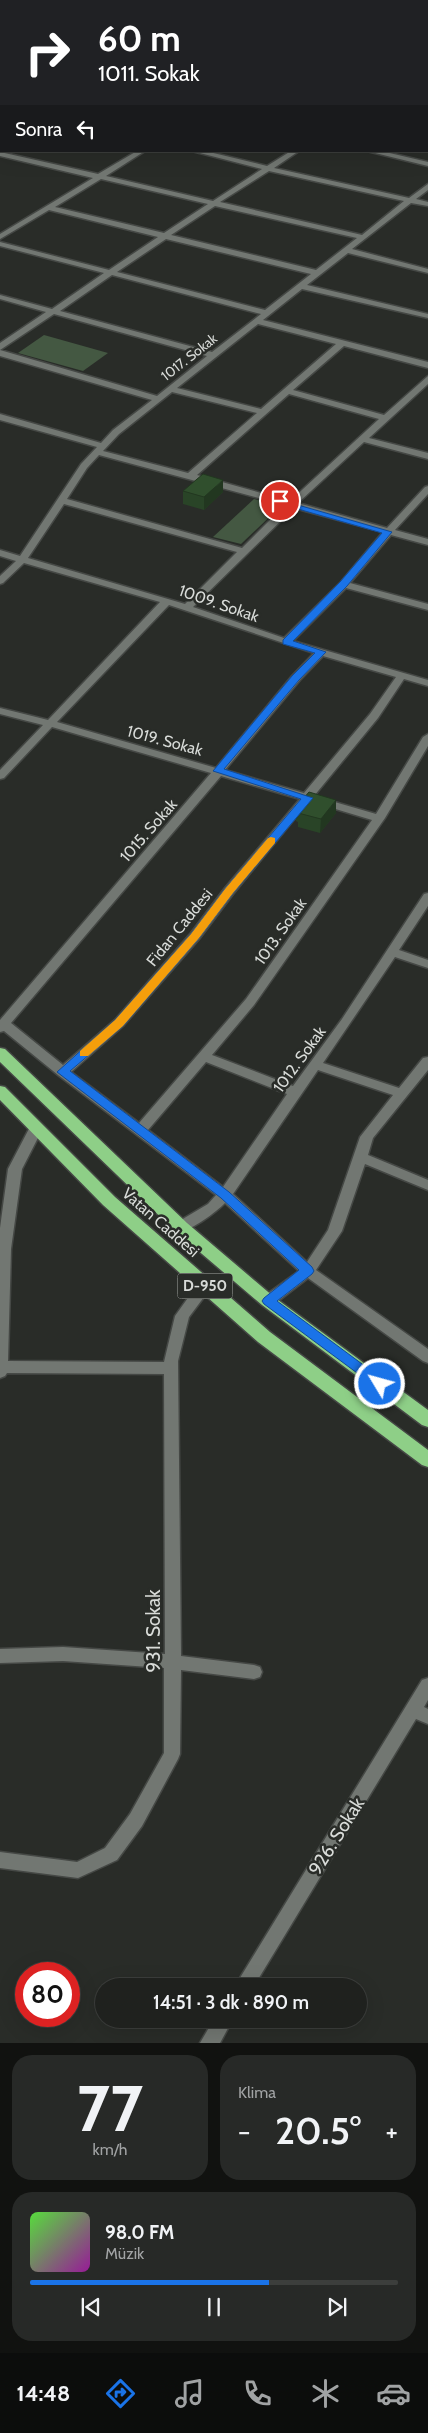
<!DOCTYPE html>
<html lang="tr">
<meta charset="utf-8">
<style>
:root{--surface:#1f211e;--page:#272927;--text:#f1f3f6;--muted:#a1a3a4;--line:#3c3e3c;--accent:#1a73e8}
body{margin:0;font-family:Cabin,sans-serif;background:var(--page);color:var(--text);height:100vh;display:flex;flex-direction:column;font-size:19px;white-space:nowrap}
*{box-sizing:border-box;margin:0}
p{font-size:16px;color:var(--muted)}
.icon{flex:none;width:28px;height:28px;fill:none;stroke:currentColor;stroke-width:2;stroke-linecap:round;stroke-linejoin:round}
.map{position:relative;height:2043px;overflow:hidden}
.side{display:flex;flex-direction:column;gap:12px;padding:12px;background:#111210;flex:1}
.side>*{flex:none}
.guide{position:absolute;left:0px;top:0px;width:429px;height:152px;box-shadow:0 5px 20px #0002,0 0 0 1px var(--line);background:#202124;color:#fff;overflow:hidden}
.speed{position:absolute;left:15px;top:1962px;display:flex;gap:10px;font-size:25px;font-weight:700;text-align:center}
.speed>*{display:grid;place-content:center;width:65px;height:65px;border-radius:50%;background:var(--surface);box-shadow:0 5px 20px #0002,0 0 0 1px var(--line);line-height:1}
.speed .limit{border:8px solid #d22;background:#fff;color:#111}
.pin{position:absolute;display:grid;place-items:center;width:42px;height:42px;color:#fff;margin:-21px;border:2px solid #fff;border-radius:50%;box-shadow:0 1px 5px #0007}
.me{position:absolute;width:55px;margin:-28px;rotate:307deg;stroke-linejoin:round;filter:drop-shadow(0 0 4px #0008)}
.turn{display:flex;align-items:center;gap:18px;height:105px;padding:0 15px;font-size:22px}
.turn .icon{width:65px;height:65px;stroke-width:2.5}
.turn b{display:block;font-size:35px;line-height:42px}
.then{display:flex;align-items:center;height:48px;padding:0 15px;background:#0003;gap:10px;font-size:19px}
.big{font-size:38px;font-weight:600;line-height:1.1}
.side .widget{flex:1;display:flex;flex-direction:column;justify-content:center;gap:8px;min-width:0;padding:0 18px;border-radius:20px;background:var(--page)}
.side .dial{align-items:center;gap:0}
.dial b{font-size:65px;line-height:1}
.song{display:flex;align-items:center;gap:15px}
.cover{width:60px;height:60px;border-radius:8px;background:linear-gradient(135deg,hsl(110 70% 55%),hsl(300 70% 35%))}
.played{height:5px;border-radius:2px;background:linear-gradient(90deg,var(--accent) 65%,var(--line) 65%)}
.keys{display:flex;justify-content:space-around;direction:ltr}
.heat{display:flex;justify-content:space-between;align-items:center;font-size:28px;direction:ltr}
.side .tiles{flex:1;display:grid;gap:12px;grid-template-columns:1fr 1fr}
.widget:last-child{grid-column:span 2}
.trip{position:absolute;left:95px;top:1978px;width:272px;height:50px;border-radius:25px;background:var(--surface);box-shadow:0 5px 20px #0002,0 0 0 1px var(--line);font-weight:600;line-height:50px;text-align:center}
.tab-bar{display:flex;height:80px;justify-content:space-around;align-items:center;background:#0c0d0c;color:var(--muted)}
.tab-bar .icon{width:35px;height:35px}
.tab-bar .selected{color:var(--accent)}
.tab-bar b{font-size:22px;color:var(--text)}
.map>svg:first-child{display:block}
.green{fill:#445842}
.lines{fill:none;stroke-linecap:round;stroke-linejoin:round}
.minor-casing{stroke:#454845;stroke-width:3}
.highway-casing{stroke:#454845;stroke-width:3}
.minor{fill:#727772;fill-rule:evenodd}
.highway{fill:#8ecf87;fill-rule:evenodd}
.wall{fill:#294427}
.shaded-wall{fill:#223720}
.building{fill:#304f2d;stroke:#223720}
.route{fill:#1a73e8;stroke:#114b97}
.slow{fill:#f59e0b}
.labels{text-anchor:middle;stroke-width:5;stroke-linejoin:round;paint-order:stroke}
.far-street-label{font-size:14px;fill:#d8dbd8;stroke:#292c28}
.shield{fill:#292c28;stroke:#a4a6a3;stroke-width:1}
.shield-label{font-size:15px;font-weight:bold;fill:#d8dbd8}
.street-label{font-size:16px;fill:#d8dbd8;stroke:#292c28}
.near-street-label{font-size:19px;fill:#d8dbd8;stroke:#292c28}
</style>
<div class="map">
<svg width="428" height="2043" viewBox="0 0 428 2043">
<rect width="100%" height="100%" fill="#292c28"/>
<g class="green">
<polygon points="44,335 108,353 83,371 18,353"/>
<polygon points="254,499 281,506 241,544 213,537"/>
</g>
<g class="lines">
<g class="minor-casing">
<g id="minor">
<polygon points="31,0 41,0 42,1 32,1"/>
<polygon points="259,0 272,0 273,1 260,1"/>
<polygon points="281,0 294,0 295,1 282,1"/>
<rect x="0" y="108" width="1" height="4"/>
<path d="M137 151H145L106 176 213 201 262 169 192 151H205L267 166 291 151H299L274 168 409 198 428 184V190L416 199 428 202V206L411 203 352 249 428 269V273L348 253 307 285 428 314V318L302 289 263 320 428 362V368L344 346 293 390 384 415 428 376V384L369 438 428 453V459L364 442 298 503 387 528 425 487 428 486V494L395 530 428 539V545L391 535 350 583 428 604V610L346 588 293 641 428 680V686L404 679 378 718 314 796 376 814 423 737 428 734V746L385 818 254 1005 212 1055 293 1086 342 1019 424 894 428 893V906L399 950 428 960V968L395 957 323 1063 399 1088 423 1058 428 1057V1070L373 1138 368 1155 428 1180V1190L365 1164 342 1231 316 1270 428 1349V1363L423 1361 308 1278 273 1305H263L261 1301 263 1297 299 1271 225 1203C216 1212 188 1234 176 1231L174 1227 176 1223 208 1204 216 1195 58 1075 4 1031 0 1032V1020L211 773 52 727 4 778 0 779V770L43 725 0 714V708L48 720 160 602 24 563 3 583 0 584V576L16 561 0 556V550L20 556 81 464 97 447 0 420V414L101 443 113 430 152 400 0 356V350L157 396 207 356 54 314 0 350V343L46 312 0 299V295L52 309 104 273 0 246V242L109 270 158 237 49 210 0 239V234L93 178 0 156V152L98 174ZM269 171 404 201 362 235 220 202ZM101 179 208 204 164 233 55 207ZM215 206 357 238 316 270 171 235ZM166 239 311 274 265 310 117 272ZM112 275 261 314 212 352 60 311ZM258 324 336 344 261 409 177 388ZM172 392 257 413 188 473 103 451 119 434ZM289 394 379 419 290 501 197 475ZM99 455 285 505 242 548 67 499 87 468ZM64 504 237 552 185 604 28 558ZM294 508 383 532 341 582 284 638 193 607ZM169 605 314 653 292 676 216 768 57 722ZM323 656 396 677 370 714 304 793 225 770 300 680ZM221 776 300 799 225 888 191 933 115 1020 63 1065 11 1023ZM309 801 372 820 246 999 139 1123 71 1072 123 1026 199 939 233 894ZM206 1062 287 1094 223 1187 148 1130ZM318 1070 393 1095 360 1137 328 1230 307 1262 233 1194Z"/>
<polygon points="367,151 381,151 428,162 428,166"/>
<polygon points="36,1123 43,1128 22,1169 11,1249 8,1361 164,1362 175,1316 200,1281 210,1281 212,1285 210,1289 189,1317 178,1361 181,1656 254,1665 260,1667 262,1672 260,1677 254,1679 181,1670 180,1754 178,1759 142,1826 117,1860 78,1878 0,1868 0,1852 77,1862 105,1848 130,1814 164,1753 164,1668 63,1661 0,1663 0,1649 63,1647 165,1654 164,1374 7,1373 5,1376 0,1378 0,1228 8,1169 31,1125"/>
<polygon points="428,1678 428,1700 424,1707 428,1709 428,1724 416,1719 254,1986 235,1986 422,1680"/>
<polygon points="214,2019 233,2019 220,2043 200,2043"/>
</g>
</g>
<g class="highway-casing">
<g id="highway">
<polygon points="0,1048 5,1049 187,1223 274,1297 428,1410 428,1427 422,1425 262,1305 175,1231 0,1062"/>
<polygon points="0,1086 5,1087 115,1197 270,1332 428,1450 428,1467 422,1465 258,1342 103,1205 0,1100"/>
</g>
</g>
<use href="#minor" class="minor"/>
<use href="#highway" class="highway"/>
</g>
<g class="wall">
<polygon points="183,491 223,492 204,510 183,504"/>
<polygon points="296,807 336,813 320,833 298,827 298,822 296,821"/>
</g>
<g class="shaded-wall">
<polygon points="223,480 223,492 204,510 204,497"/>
<polygon points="336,800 336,813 320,833 321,819"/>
</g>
<g class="building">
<polygon points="203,474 223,480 204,497 183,491"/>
<polygon points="309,792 336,800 321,819 298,813 301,809 296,807"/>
</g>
<polygon class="route" points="277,499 392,532 347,586 293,641 326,652 299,680 224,769 313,798 233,893 199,938 123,1026 70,1071 229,1192 312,1267 314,1271 312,1274 277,1301 385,1381 387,1384 385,1388 380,1390 264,1304 262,1301 264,1298 299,1270 221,1198 57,1072 115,1020 191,934 225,889 301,799 213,771 292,676 315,653 283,644 283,640 340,582 382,533 277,503"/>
<polygon class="slow" points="271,837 275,838 275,843 233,893 199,938 123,1026 88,1056 80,1056 80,1051 115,1020 191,934 225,889 268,838"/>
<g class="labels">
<g class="far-street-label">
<text transform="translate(189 357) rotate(-38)" y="5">1017. Sokak</text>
</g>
<rect class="shield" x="177.5" y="1273.5" width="55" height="25" rx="4"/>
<g class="shield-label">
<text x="205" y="1291">D-950</text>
</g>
<g class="street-label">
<text transform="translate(219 603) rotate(19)" y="6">1009. Sokak</text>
<text transform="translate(165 740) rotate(15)" y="6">1019. Sokak</text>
<text transform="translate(148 830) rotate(-49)" y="6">1015. Sokak</text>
<text transform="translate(179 927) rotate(-51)" y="6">Fidan Caddesi</text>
<text transform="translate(280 931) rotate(-55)" y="6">1013. Sokak</text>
<text transform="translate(299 1059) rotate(-54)" y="6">1012. Sokak</text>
<text transform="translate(161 1222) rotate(41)" y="6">Vatan Caddesi</text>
</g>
<g class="near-street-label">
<text transform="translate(153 1631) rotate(-90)" y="7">931. Sokak</text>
<text transform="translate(336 1836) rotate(-58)" y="7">926. Sokak</text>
</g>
</g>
</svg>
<div class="speed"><div class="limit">80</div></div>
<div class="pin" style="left:280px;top:501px;background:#d93025"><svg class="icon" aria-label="arrive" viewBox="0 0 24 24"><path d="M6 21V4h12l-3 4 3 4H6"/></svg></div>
<svg class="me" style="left:380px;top:1384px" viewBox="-20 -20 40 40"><circle r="17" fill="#1a73e8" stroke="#fff" stroke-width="3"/><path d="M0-11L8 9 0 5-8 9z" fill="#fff"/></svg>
<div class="trip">14:51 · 3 dk · 890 m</div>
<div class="guide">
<div class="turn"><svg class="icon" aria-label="right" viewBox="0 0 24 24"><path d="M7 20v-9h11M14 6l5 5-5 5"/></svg><div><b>60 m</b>1011. Sokak</div></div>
<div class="then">Sonra<svg class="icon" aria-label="left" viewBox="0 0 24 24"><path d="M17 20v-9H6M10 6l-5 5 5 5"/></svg></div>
</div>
</div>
<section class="side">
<div class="tiles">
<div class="widget dial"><b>77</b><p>km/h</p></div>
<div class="widget"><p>Klima</p>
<div class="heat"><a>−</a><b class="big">20.5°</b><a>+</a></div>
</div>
<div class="widget">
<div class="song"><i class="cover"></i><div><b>98.0 FM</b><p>Müzik</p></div></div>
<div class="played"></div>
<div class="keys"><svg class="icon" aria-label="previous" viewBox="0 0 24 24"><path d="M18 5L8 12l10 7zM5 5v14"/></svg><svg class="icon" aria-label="pause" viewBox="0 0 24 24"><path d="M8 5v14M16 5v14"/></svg><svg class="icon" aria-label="next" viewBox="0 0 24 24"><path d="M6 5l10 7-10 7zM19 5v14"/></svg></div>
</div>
</div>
</section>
<nav class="tab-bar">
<b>14:48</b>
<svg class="icon selected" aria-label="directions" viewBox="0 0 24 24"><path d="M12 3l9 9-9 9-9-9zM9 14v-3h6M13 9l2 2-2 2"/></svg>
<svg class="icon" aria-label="music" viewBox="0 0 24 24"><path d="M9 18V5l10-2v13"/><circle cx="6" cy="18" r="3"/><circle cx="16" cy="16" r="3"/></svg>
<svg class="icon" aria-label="phone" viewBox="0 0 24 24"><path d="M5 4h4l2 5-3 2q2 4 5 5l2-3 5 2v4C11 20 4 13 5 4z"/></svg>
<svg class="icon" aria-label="climate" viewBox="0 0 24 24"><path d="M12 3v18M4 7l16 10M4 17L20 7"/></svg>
<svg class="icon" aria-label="car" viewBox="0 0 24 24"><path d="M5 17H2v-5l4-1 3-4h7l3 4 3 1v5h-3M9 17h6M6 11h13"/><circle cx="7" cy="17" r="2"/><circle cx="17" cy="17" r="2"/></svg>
</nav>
